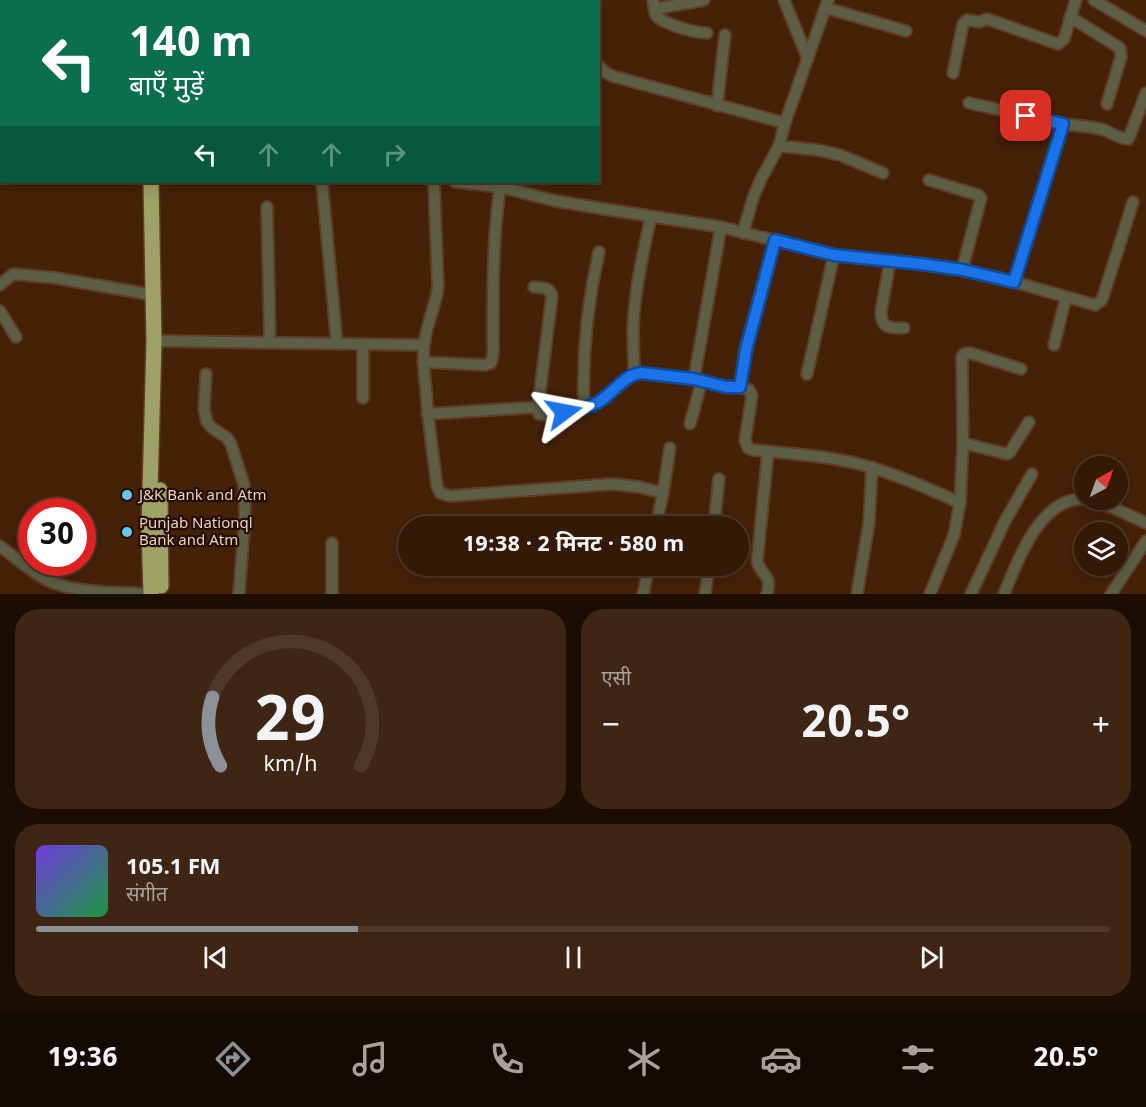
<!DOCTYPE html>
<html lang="hi">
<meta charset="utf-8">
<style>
:root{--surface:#341906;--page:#3f2614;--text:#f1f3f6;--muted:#a9a09b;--line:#4e3828;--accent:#8c9099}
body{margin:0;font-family:Georgia,"Noto Sans Devanagari",serif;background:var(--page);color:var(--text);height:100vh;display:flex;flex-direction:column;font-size:22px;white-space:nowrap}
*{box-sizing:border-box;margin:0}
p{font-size:20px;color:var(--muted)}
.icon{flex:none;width:33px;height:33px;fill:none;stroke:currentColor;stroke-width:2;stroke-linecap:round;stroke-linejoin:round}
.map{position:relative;height:594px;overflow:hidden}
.sheet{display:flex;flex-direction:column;gap:15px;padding:15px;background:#1d0e03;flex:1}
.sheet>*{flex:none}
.guide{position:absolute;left:0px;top:0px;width:600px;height:183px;box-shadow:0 3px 15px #0003,0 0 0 2px var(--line);background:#0b6e4f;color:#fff;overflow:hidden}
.needle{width:39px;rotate:41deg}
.fabs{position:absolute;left:1074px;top:456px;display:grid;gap:12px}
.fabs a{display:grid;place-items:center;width:54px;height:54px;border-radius:50%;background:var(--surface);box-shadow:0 3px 15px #0003,0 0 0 2px var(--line);font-size:30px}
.speed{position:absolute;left:18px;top:498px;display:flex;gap:12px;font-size:30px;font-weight:700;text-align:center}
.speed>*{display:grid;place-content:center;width:78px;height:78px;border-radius:50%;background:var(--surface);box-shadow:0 3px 15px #0003,0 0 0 2px var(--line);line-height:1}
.speed .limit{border:9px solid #d22;background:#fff;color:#111}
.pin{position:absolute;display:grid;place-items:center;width:51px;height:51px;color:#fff;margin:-26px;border-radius:12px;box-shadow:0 3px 9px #0006}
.me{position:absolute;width:66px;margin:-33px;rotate:77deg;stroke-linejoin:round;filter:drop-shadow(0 0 4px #0008)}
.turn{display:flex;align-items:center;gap:21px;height:126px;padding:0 30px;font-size:27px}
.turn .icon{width:78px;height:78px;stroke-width:2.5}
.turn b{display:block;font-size:42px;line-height:51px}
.lanes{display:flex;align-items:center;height:57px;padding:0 30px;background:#0003;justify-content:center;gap:30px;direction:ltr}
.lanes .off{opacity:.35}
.big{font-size:45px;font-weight:700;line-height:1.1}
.sheet .card{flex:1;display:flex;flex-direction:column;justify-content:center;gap:9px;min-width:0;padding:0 21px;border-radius:24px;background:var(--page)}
.sheet .dial{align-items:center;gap:0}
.dial svg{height:156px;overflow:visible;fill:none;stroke:var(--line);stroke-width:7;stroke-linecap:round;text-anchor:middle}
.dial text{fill:var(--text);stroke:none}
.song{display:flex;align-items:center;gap:18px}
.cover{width:72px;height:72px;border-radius:9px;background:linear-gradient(135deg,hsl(260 70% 55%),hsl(140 70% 35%))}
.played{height:6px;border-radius:3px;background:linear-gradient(90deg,var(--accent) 30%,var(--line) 30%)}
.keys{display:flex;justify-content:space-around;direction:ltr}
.heat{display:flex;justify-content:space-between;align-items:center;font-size:33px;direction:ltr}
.sheet .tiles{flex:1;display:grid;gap:15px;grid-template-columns:1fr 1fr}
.card:last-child{grid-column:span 2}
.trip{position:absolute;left:398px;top:516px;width:351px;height:60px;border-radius:30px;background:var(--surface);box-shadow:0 3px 15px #0003,0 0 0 2px var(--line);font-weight:700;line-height:60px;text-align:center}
.tabs{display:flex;height:96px;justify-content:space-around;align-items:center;background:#150a02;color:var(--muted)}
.tabs .icon{width:42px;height:42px}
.tabs .active{color:var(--accent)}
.tabs b{font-size:27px;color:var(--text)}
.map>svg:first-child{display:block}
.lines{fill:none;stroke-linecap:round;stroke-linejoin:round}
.minor-casing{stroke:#603d25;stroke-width:14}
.highway-casing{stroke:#603d25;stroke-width:18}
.minor{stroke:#5c5e46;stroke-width:10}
.highway{stroke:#9ea266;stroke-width:15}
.route-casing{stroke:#114b97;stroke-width:15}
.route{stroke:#1a73e8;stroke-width:10}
.poi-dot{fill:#69c4f0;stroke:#220e03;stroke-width:2}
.labels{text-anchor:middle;stroke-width:4.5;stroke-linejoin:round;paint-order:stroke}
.poi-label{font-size:15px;fill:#eed0bf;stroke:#220e03;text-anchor:start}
</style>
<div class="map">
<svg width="1146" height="594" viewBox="0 0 1146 594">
<rect width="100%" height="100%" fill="#452108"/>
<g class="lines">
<g class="minor-casing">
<g id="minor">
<polyline points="563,0 563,2"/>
<path d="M653 0C654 5 654 11 656 15 662 24 696 33 707 33"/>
<polyline points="784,0 808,59"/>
<polyline points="1094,0 1146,31"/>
<polyline points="268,2 268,0"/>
<polyline points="425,2 425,0"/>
<polyline points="826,8 906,31"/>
<polyline points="655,9 704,0"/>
<polyline points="1070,17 1120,48 1121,57 1107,104"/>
<polyline points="598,65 605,72 612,76 785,123"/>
<polyline points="953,73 963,24 967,20 979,22 987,19 990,20 1058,44 1064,39 1076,0"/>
<polyline points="969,103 1063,124"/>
<polyline points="717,106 725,35"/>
<polyline points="779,146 818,150 840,155 883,173"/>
<polyline points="929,180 978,195 981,198 962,270"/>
<polyline points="322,182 337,344"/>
<path d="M434 182 438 288C435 308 425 327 424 347 423 361 424 375 426 389 428 422 433 454 437 486L440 493 450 496 612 484 639 487 663 493"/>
<polyline points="455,182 500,187 556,201 598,208 721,227 834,255 921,264 962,270 1014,282 1095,305 1101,301 1103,297 1133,202"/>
<polyline points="267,207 270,343"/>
<polyline points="743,233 753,198 761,179 779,146 785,123 828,0"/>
<path d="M890 261 881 312C881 329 891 328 904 328"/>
<path d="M1014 282 1063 124C1077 126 1091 126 1104 130 1112 133 1119 139 1128 139L1130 135 1146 93"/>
<polyline points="0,285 13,274 56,278 153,295"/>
<path d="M534 287C542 288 550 287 552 296L538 407"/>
<polyline points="0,311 16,337"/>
<polyline points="161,341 424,345"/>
<polyline points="1054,345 1066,297"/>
<path d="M423 362 485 365 491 363 493 354C493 297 492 244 500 187"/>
<polyline points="206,374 204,409 207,422 211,427 227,438 231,444 244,485 245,515 239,594"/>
<path d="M634 374C634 358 633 342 633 327 635 289 643 253 651 216"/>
<polyline points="807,374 834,255"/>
<polyline points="694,379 721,227"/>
<polyline points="740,387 745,350 775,240"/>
<polyline points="363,398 363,344"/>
<path d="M584 408C582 355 587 304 599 252"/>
<path d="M427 414 538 407 539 414 543 415 584 408 597 403 634 374 641 373 694 379 726 387H740L749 390 752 396 745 440 748 448 753 450C793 454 835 456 873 468 903 477 932 490 960 503"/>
<polyline points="690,424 702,380"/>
<polyline points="963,443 1007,454 1010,452 1029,422"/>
<polyline points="656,526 663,493 670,448"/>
<polyline points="714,526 719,479"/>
<path d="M0 546C16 558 31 572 49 581 79 594 118 592 151 594"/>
<polyline points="332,594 332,543"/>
<polyline points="643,594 649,566"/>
<polyline points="705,594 709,566"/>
<path d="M767 594C772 574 763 578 757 562L768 452"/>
<polyline points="857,594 869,523 872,467"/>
<polyline points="930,594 954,535 960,503 963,443 962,357 964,354 970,353 1021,369"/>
<polyline points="971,594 1005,521 1032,474"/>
<path d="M1004 594C1017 562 1040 497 1084 499 1099 500 1131 516 1146 523"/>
<polyline points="1111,594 1146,541"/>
</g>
</g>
<g class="highway-casing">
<g id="highway">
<polyline points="155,0 155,2"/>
<polyline points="160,490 161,586"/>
<polyline points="151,594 149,529 154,341 151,182"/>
</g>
</g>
<use href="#minor" class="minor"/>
<use href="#highway" class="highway"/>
</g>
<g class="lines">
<g class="route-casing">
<path id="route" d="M564 412C575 410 587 408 597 403 613 394 623 375 641 373L694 379 726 387H740L746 350 775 240 834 255 921 264 963 270 1014 282 1063 124 1026 116"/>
</g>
<use href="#route" class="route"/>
</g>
<g class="poi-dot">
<circle cx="127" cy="495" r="6"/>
<circle cx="127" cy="532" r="6"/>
</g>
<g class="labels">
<g class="poi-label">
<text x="139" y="500">J&amp;K Bank and Atm</text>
<text x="139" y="528">Punjab Nationql<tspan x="139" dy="17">Bank and Atm</tspan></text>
</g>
</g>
</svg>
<div class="fabs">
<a><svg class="needle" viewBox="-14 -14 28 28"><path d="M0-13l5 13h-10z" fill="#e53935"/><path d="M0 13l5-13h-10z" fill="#a9a09b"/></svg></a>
<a><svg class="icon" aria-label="layers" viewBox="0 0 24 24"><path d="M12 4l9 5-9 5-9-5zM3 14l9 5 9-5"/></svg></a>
</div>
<div class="speed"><div class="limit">30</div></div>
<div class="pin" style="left:1026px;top:116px;background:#d93025"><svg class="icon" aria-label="arrive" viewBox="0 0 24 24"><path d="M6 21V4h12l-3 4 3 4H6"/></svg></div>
<svg class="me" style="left:564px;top:412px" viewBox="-20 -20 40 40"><path d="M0-17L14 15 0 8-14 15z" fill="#1a73e8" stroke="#fff" stroke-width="4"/></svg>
<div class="trip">19:38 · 2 मिनट · 580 m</div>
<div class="guide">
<div class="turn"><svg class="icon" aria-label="left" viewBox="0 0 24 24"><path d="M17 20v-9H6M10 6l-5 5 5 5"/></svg><div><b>140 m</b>बाएँ मुड़ें</div></div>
<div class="lanes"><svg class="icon" aria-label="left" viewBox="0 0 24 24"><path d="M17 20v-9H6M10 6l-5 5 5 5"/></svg><svg class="icon off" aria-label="ahead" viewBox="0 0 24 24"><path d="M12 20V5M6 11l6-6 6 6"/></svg><svg class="icon off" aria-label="ahead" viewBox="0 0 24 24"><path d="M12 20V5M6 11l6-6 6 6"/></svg><svg class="icon off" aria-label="right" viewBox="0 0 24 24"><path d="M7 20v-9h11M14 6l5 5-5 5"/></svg></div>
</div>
</div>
<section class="sheet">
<div class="tiles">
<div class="card dial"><svg viewBox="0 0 100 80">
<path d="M14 69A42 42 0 1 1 86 69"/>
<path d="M14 69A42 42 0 0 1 10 34" stroke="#8c9099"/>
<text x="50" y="56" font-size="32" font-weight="700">29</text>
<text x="50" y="72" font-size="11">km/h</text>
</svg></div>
<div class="card"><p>एसी</p>
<div class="heat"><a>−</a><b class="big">20.5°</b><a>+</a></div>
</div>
<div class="card">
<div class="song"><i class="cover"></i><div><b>105.1 FM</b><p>संगीत</p></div></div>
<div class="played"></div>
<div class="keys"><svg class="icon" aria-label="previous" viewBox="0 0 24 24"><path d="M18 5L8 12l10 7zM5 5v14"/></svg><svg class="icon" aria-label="pause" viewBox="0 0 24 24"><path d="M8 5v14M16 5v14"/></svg><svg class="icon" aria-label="next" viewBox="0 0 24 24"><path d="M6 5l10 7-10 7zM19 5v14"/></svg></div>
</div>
</div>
</section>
<nav class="tabs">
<b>19:36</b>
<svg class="icon active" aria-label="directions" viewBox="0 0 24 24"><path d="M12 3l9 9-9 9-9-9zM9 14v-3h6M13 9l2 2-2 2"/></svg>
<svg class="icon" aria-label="music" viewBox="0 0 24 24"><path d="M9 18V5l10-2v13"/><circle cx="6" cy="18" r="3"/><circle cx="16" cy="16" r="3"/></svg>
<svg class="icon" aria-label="phone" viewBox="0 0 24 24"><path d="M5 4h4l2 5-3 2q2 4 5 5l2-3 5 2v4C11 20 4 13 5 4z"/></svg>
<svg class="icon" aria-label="climate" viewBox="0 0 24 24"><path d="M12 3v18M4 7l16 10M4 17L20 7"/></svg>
<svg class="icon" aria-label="car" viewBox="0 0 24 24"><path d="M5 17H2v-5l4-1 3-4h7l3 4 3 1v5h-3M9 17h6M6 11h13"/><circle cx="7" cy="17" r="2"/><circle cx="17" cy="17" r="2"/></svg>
<svg class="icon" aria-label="filters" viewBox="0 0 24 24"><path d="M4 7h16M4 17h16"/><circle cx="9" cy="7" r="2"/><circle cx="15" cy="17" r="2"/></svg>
<b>20.5°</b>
</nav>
